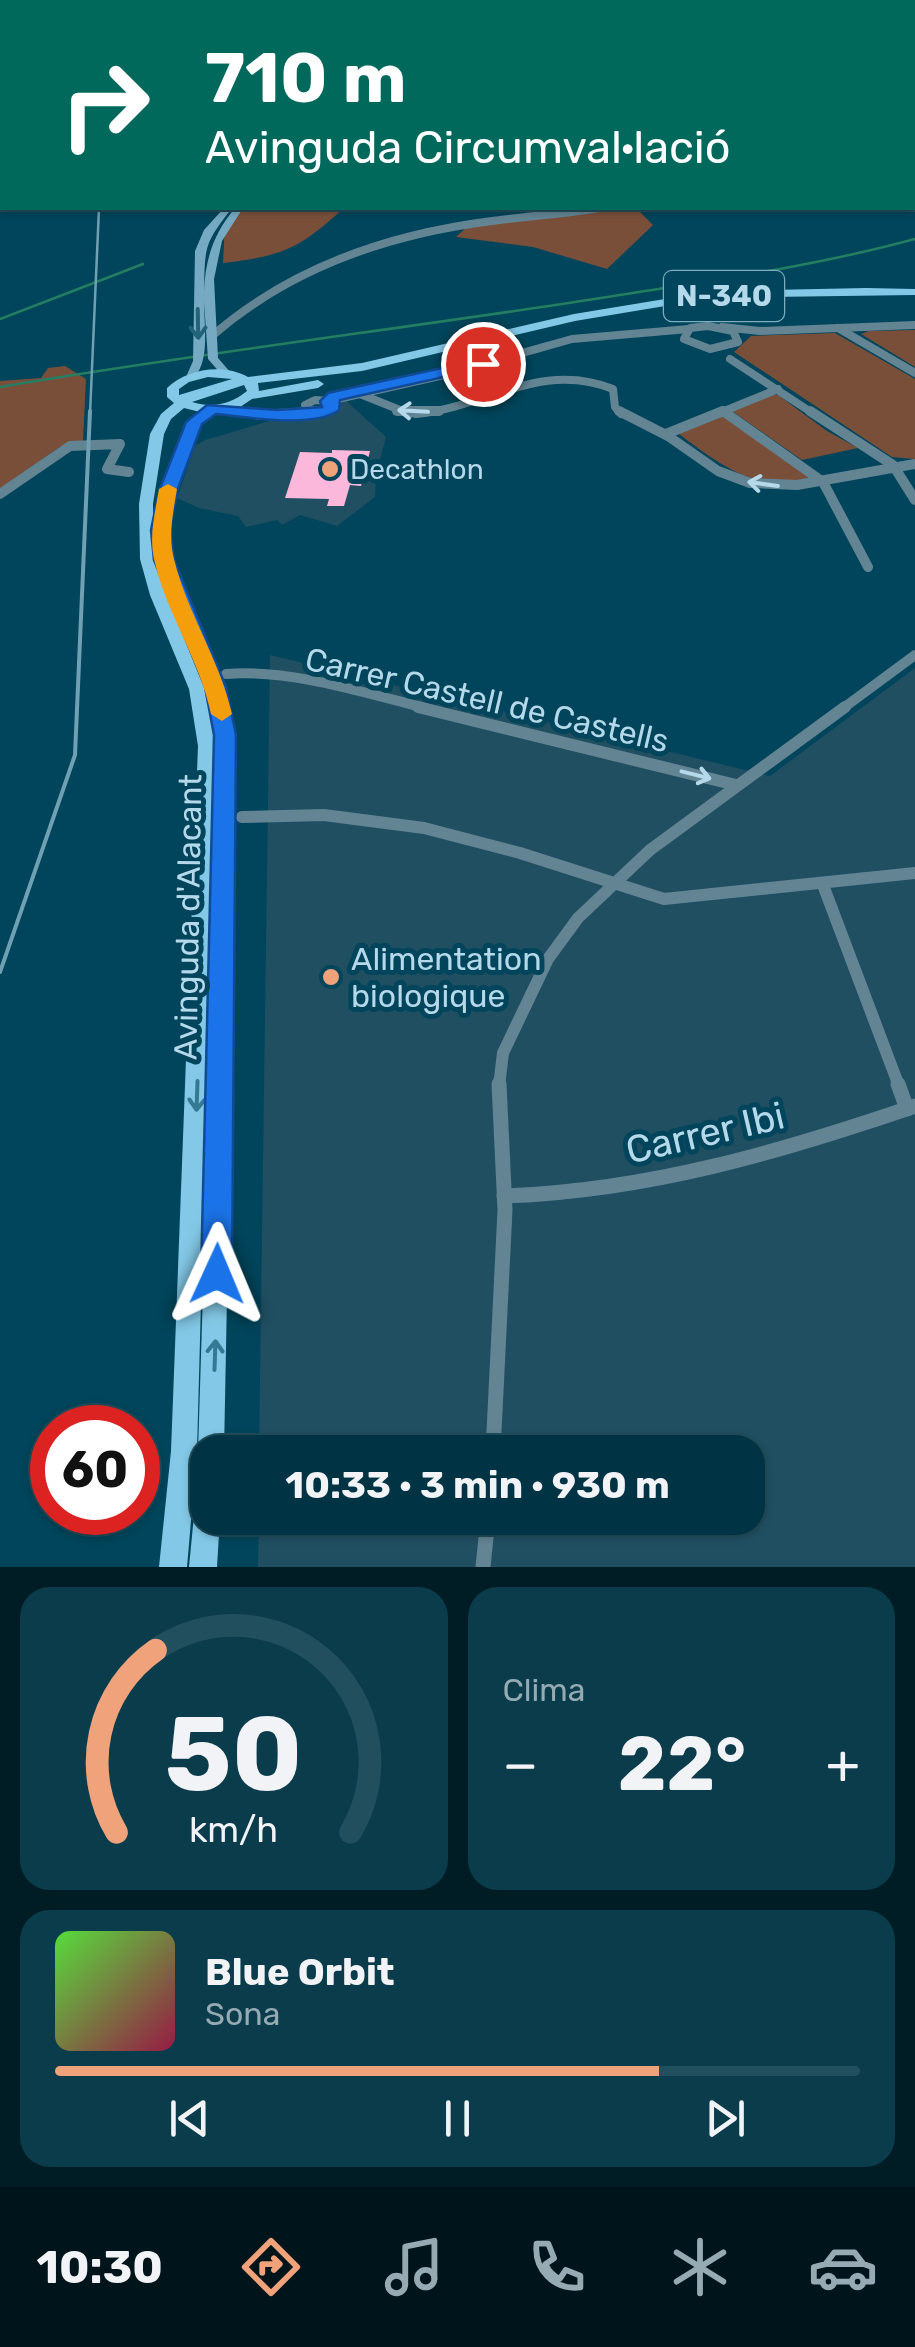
<!DOCTYPE html>
<html lang="es">
<meta charset="utf-8">
<style>
:root{--surface:#003444;--page:#0a3c4b;--text:#f1f3f6;--muted:#95aab2;--line:#224f5d;--accent:#f0a27a}
body{margin:0;font-family:Rubik,sans-serif;background:var(--page);color:var(--text);height:100vh;display:flex;flex-direction:column;font-size:38px;white-space:nowrap}
*{box-sizing:border-box;margin:0}
p{font-size:32px;color:var(--muted)}
.icon{flex:none;width:55px;height:55px;fill:none;stroke:currentColor;stroke-width:2;stroke-linecap:round;stroke-linejoin:round}
.map{position:relative;height:1567px;overflow:hidden}
.side{display:flex;flex-direction:column;gap:20px;padding:20px;background:#001d25;flex:1}
.side>*{flex:none}
.guide{position:absolute;left:0px;top:0px;width:915px;height:210px;box-shadow:0 2px 8px #0004,0 0 0 2px var(--line);background:#00695c;color:#fff;overflow:hidden}
.speed{position:absolute;left:30px;top:1405px;display:flex;gap:20px;font-size:50px;font-weight:700;text-align:center}
.speed>*{display:grid;place-content:center;width:130px;height:130px;border-radius:50%;background:var(--surface);box-shadow:0 2px 8px #0004,0 0 0 2px var(--line);line-height:1}
.speed .limit{border:15px solid #d22;background:#fff;color:#111}
.pin{position:absolute;display:grid;place-items:center;width:85px;height:85px;color:#fff;margin:-42px;border:5px solid #fff;border-radius:50%;box-shadow:0 2px 10px #0007}
.me{position:absolute;width:110px;margin:-55px;rotate:1deg;stroke-linejoin:round;filter:drop-shadow(0 0 8px #0008)}
.turn{display:flex;align-items:center;gap:35px;height:210px;padding:0 40px;font-size:45px}
.turn .icon{width:130px;height:130px;stroke-width:2.5}
.turn b{display:block;font-size:70px;line-height:85px}
.big{font-size:75px;font-weight:700;line-height:1.1}
.side .tile{flex:1;display:flex;flex-direction:column;justify-content:center;gap:15px;min-width:0;padding:0 35px;border-radius:30px;background:var(--page)}
.side .dial{align-items:center;gap:0}
.dial svg{height:260px;overflow:visible;fill:none;stroke:var(--line);stroke-width:7;stroke-linecap:round;text-anchor:middle}
.dial text{fill:var(--text);stroke:none}
.song{display:flex;align-items:center;gap:30px}
.cover{width:120px;height:120px;border-radius:15px;background:linear-gradient(135deg,hsl(110 70% 55%),hsl(340 70% 35%))}
.played{height:10px;border-radius:5px;background:linear-gradient(90deg,var(--accent) 75%,var(--line) 75%)}
.keys{display:flex;justify-content:space-around;direction:ltr}
.heat{display:flex;justify-content:space-between;align-items:center;font-size:55px;direction:ltr}
.side .tiles{flex:1;display:grid;gap:20px;grid-template-columns:1fr 1fr}
.tile:last-child{grid-column:span 2}
.trip{position:absolute;left:190px;top:1435px;width:575px;height:100px;border-radius:30px;background:var(--surface);box-shadow:0 2px 8px #0004,0 0 0 2px var(--line);font-weight:700;line-height:100px;text-align:center}
.dock{display:flex;height:160px;justify-content:space-around;align-items:center;background:#00151b;color:var(--muted)}
.dock .icon{width:70px;height:70px}
.dock .on{color:var(--accent)}
.dock b{font-size:45px;color:var(--text)}
.map>svg:first-child{display:block}
.built{fill:#204f62}
.green{fill:#794f3a}
.lines{fill:none;stroke-linecap:round;stroke-linejoin:round}
.stream{stroke:#247f62;stroke-width:2.5}
.building{fill:#fcb8da}
.street-far3{stroke:#638493;stroke-width:8}
.street-far2{stroke:#638493;stroke-width:10}
.street-far1{stroke:#638493;stroke-width:12}
.street{stroke:#638493;stroke-width:15}
.secondary{fill:#76aac2;fill-rule:evenodd}
.primary{fill:#83c8e6;fill-rule:evenodd}
.rail-far1{stroke:#70a0b3;stroke-width:2.5}
.rail{stroke:#70a0b3;stroke-width:4}
.oneway{stroke:#23637a}
.oneway2{stroke:#b5d9ea}
.oneway3{stroke:#347993}
.route{fill:#1a73e8;stroke:#114b97;stroke-width:2.5}
.slow{fill:#f59e0b}
.poi-dot{fill:#f0a27a;stroke:#00455b;stroke-width:4}
.labels{text-anchor:middle;stroke-width:10;stroke-linejoin:round;paint-order:stroke}
.far-poi-label{font-size:28px;fill:#b5d9ea;stroke:#00455b;text-anchor:start}
.shield{fill:#00455b;stroke:#7fadbf;stroke-width:2.5}
.shield-label{font-size:30px;font-weight:bold;fill:#b5d9ea}
.street-label{font-size:32px;fill:#b5d9ea;stroke:#00455b}
.poi-label{font-size:32px;fill:#b5d9ea;stroke:#00455b;text-anchor:start}
.near-street-label{font-size:38px;fill:#b5d9ea;stroke:#00455b}
</style>
<div class="map">
<svg width="915" height="1567" viewBox="0 0 915 1567">
<rect width="100%" height="100%" fill="#00455b"/>
<g class="built">
<polygon points="344,399 386,437 376,475 375,497 337,526 300,515 282,525 277,520 246,527 238,516 199,508 177,498 195,446 205,440"/>
<polygon points="270,655 770,776 915,668 915,1567 258,1567 259,1518 748,1518 748,1452 259,1452"/>
</g>
<g class="green">
<path d="M241 208H344C299 249 283 256 223 263L225 223Z"/>
<polygon points="541,208 636,208 653,225 607,269 533,247 456,237 470,224 545,212"/>
<polygon points="915,330 915,367 861,334 869,331"/>
<polygon points="835,333 915,379 915,459 892,457 734,352 751,336"/>
<polygon points="65,366 86,379 83,441 61,446 0,489 0,381 41,378 48,368"/>
<polygon points="770,395 778,395 827,431 858,448 802,460 732,411"/>
<path d="M721 415 810 477C762 498 716 462 679 434Z"/>
</g>
<g class="lines">
<g class="stream">
<polyline points="0,319 143,264"/>
<path d="M0 387C200 353 401 329 601 298 707 281 812 267 915 239"/>
</g>
</g>
<polygon class="building" points="332,450 370,451 361,486 350,485 344,506 327,506 329,499 285,498 300,452 332,453"/>
<g class="lines">
<g class="street-far3">
<polygon points="708,326 733,331 738,342 710,349 684,339 690,328"/>
<polyline points="722,327 760,331 915,325"/>
<polyline points="838,328 915,373"/>
<path d="M212 336C291 267 389 234 492 221 528 216 564 214 599 208"/>
<polyline points="730,359 814,414"/>
<polyline points="355,392 410,414"/>
<polygon points="315,400 329,401 333,407 322,413 306,409 305,405"/>
<polyline points="329,401 444,375 572,339 689,329"/>
<polyline points="222,408 252,414"/>
<polyline points="723,411 727,414"/>
<polyline points="283,414 312,412"/>
<path d="M416 414C487 407 541 360 613 389L615 407 621 414"/>
<polyline points="717,414 778,389"/>
</g>
<g class="street-far2">
<polyline points="239,411 259,415 312,412"/>
<polyline points="315,411 325,411"/>
<polyline points="397,411 439,411"/>
<polyline points="619,411 668,436 718,471 750,483 797,485 915,464"/>
<polyline points="723,411 823,482 868,567"/>
<polyline points="810,411 893,465 915,500"/>
<polyline points="666,434 723,411"/>
<polyline points="0,494 70,446 120,444 107,469 129,472"/>
<path d="M226 674C293 669 364 693 429 709"/>
<polyline points="842,709 915,655"/>
</g>
<g class="street-far1">
<polyline points="418,707 736,785"/>
<polyline points="242,817 324,815 424,828 520,853 664,899 915,873"/>
<polyline points="823,885 899,1086"/>
<polyline points="499,1086 503,1053 548,959 578,918 650,850 845,707"/>
</g>
<g class="street">
<polyline points="898,1084 907,1109"/>
<path d="M504 1196C648 1191 780 1152 915 1106"/>
<polyline points="493,1452 505,1210 499,1084"/>
<polyline points="483,1567 488,1518"/>
</g>
<g class="secondary">
<rect x="355" y="0" width="6" height="2"/>
<path d="M224 208H232C204 244 205 246 204 292 205 259 214 233 235 208H243L222 241 214 279 218 358 231 373 222 375 208 359 204 302C204 326 211 365 191 380L186 377 193 361 195 251 204 230Z"/>
</g>
<g class="primary">
<path d="M866 288 915 289V295L769 297 671 305 575 321 362 371 258 383 259 391 318 380 324 384 318 388 252 399 240 407 216 413 201 424 186 457 171 505 168 529 178 580 224 687 233 735 234 938 224 1452H208V1462L202 1460 198 1452 214 938 217 735 208 687 162 580 154 529 157 505 172 457 188 422 200 412 184 408 171 419 164 434 153 504 154 559 166 595 205 689 216 746 197 1451 187 1567H159L171 1451 198 746 189 689 150 595 140 559 139 504 150 434 161 414 174 403 167 397V388C187 369 222 363 248 377L362 363 574 314 671 298 769 290ZM208 377 232 379 179 395V389L189 382ZM244 385 247 391C230 405 212 408 192 402Z"/>
<polygon points="208,1493 208,1518 220,1518 217,1567 189,1567 195,1505 199,1496"/>
</g>
<polyline class="rail-far1" points="90,414 99,208"/>
<polyline class="rail" points="0,972 75,755 90,411"/>
</g>
<defs><path id="oneway-shaft" d="M-6 0H5M1.5-3L5.5 0L1.5 3" fill="none" stroke-width="1.6" stroke-linecap="round" stroke-linejoin="round" transform="scale(2.5)"/></defs>
<use class="oneway" href="#oneway-shaft" transform="translate(198 324) rotate(89)"/>
<g class="oneway2">
<use href="#oneway-shaft" transform="translate(413 411) rotate(-177)"/>
<use href="#oneway-shaft" transform="translate(763 484) rotate(-172)"/>
<use href="#oneway-shaft" transform="translate(696 775) rotate(14)"/>
</g>
<g class="oneway3">
<use href="#oneway-shaft" transform="translate(197 1096) rotate(92)"/>
<use href="#oneway-shaft" transform="translate(215 1355) rotate(-88)"/>
</g>
<path class="route" d="M483 359 491 364 489 367 340 400 339 410C313 429 248 417 216 414L202 424 177 491 170 530 174 560 226 687 236 735 232 1274 228 1283 217 1287 206 1283 201 1274 214 735 205 687 154 560 151 530 159 491 186 422 207 405 277 410 322 407 320 401 328 393Z"/>
<path class="slow" d="M168 484 177 489C173 513 168 536 174 559 187 613 220 660 232 714L222 721 211 714C200 660 166 613 154 559 149 535 155 513 159 489Z"/>
<g class="poi-dot">
<circle cx="330" cy="469" r="10"/>
<circle cx="331" cy="977" r="10"/>
</g>
<g class="labels">
<g class="far-poi-label">
<text x="350" y="479">Decathlon</text>
</g>
<rect class="shield" x="664" y="271" width="120" height="50" rx="8"/>
<g class="shield-label">
<text x="724" y="306">N-340</text>
</g>
<g class="street-label">
<text transform="translate(487 700) rotate(13)" y="11">Carrer Castell de Castells</text>
<text transform="translate(188 917) rotate(-89)" y="11">Avinguda d'Alacant</text>
</g>
<g class="poi-label">
<text x="351" y="970">Alimentation<tspan x="351" dy="37">biologique</tspan></text>
</g>
<g class="near-street-label">
<text transform="translate(705 1133) rotate(-13)" y="13">Carrer Ibi</text>
</g>
</g>
</svg>
<div class="speed"><div class="limit">60</div></div>
<div class="pin" style="left:483px;top:364px;background:#d93025"><svg class="icon" aria-label="arrive" viewBox="0 0 24 24"><path d="M6 21V4h12l-3 4 3 4H6"/></svg></div>
<svg class="me" style="left:217px;top:1274px" viewBox="-20 -20 40 40"><path d="M0-17L14 15 0 8-14 15z" fill="#1a73e8" stroke="#fff" stroke-width="4"/></svg>
<div class="trip">10:33 · 3 min · 930 m</div>
<div class="guide">
<div class="turn"><svg class="icon" aria-label="right" viewBox="0 0 24 24"><path d="M7 20v-9h11M14 6l5 5-5 5"/></svg><div><b>710 m</b>Avinguda Circumval·lació</div></div>
</div>
</div>
<section class="side">
<div class="tiles">
<div class="tile dial"><svg viewBox="0 0 100 80">
<path d="M14 69A42 42 0 1 1 86 69"/>
<path d="M14 69A42 42 0 0 1 26 13" stroke="#f0a27a"/>
<text x="50" y="56" font-size="32" font-weight="700">50</text>
<text x="50" y="72" font-size="11">km/h</text>
</svg></div>
<div class="tile"><p>Clima</p>
<div class="heat"><a>−</a><b class="big">22°</b><a>+</a></div>
</div>
<div class="tile">
<div class="song"><i class="cover"></i><div><b>Blue Orbit</b><p>Sona</p></div></div>
<div class="played"></div>
<div class="keys"><svg class="icon" aria-label="previous" viewBox="0 0 24 24"><path d="M18 5L8 12l10 7zM5 5v14"/></svg><svg class="icon" aria-label="pause" viewBox="0 0 24 24"><path d="M8 5v14M16 5v14"/></svg><svg class="icon" aria-label="next" viewBox="0 0 24 24"><path d="M6 5l10 7-10 7zM19 5v14"/></svg></div>
</div>
</div>
</section>
<nav class="dock">
<b>10:30</b>
<svg class="icon on" aria-label="directions" viewBox="0 0 24 24"><path d="M12 3l9 9-9 9-9-9zM9 14v-3h6M13 9l2 2-2 2"/></svg>
<svg class="icon" aria-label="music" viewBox="0 0 24 24"><path d="M9 18V5l10-2v13"/><circle cx="6" cy="18" r="3"/><circle cx="16" cy="16" r="3"/></svg>
<svg class="icon" aria-label="phone" viewBox="0 0 24 24"><path d="M5 4h4l2 5-3 2q2 4 5 5l2-3 5 2v4C11 20 4 13 5 4z"/></svg>
<svg class="icon" aria-label="climate" viewBox="0 0 24 24"><path d="M12 3v18M4 7l16 10M4 17L20 7"/></svg>
<svg class="icon" aria-label="car" viewBox="0 0 24 24"><path d="M5 17H2v-5l4-1 3-4h7l3 4 3 1v5h-3M9 17h6M6 11h13"/><circle cx="7" cy="17" r="2"/><circle cx="17" cy="17" r="2"/></svg>
</nav>
